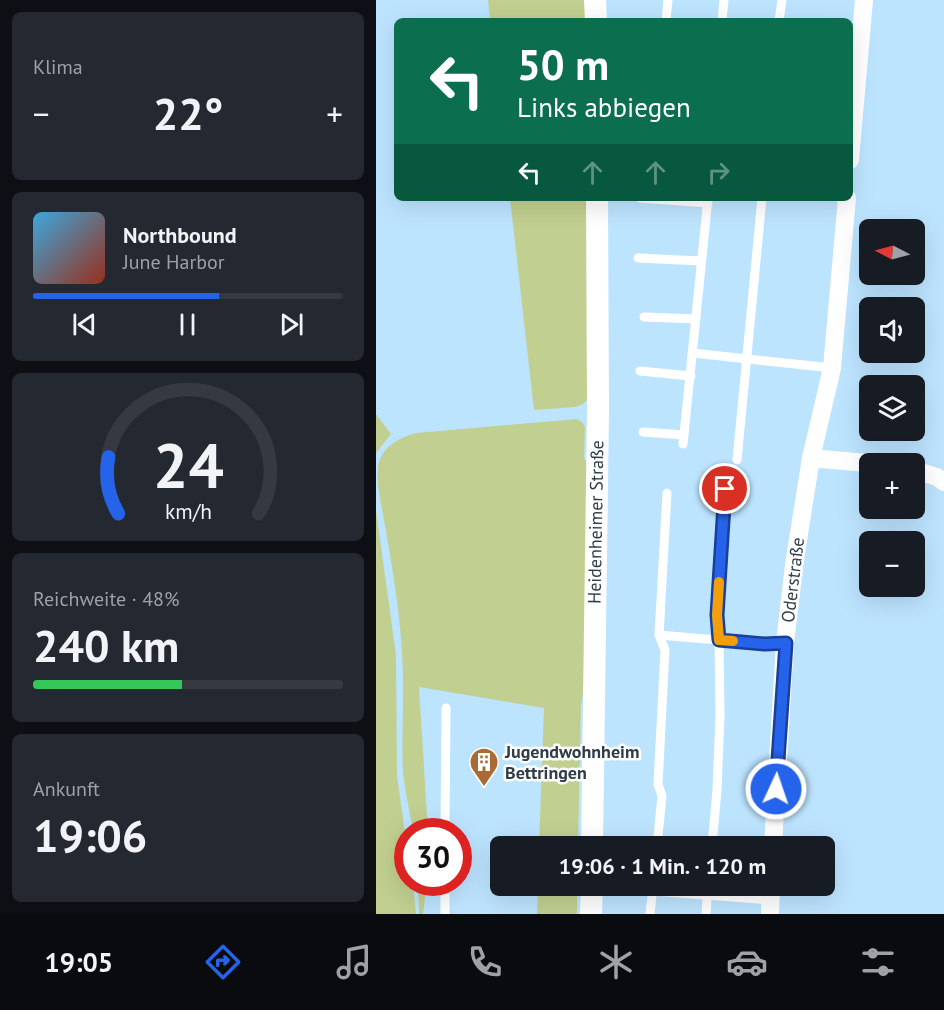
<!DOCTYPE html>
<html lang="de">
<meta charset="utf-8">
<style>
:root{--surface:#171b24;--page:#242831;--text:#f1f3f6;--muted:#9ea1a6;--line:#363941;--accent:#2563eb}
body{margin:0;font-family:"PT Sans",sans-serif;background:var(--page);color:var(--text);height:100vh;display:flex;flex-direction:column;font-size:22px;white-space:nowrap}
*{box-sizing:border-box;margin:0}
p{font-size:20px;color:var(--muted)}
.icon{flex:none;width:33px;height:33px;fill:none;stroke:currentColor;stroke-width:2;stroke-linecap:round;stroke-linejoin:round}
.map{position:relative;flex:1;overflow:hidden}
.details{display:flex;flex-direction:column;gap:12px;padding:12px;background:#0d0f14;width:376px}
.details>*{flex:none}
.hud{position:absolute;left:18px;top:18px;width:459px;height:183px;border-radius:9px;box-shadow:0 6px 24px #0002;background:#0b6e4f;color:#fff;overflow:hidden}
.needle{width:39px;rotate:276deg}
.controls{position:absolute;left:483px;top:219px;display:grid;gap:12px}
.controls a{display:grid;place-items:center;width:66px;height:66px;border-radius:9px;background:var(--surface);box-shadow:0 6px 24px #0002;font-size:30px}
.speed{position:absolute;left:18px;top:818px;display:flex;gap:12px;font-size:30px;font-weight:700;text-align:center}
.speed>*{display:grid;place-content:center;width:78px;height:78px;border-radius:50%;background:var(--surface);box-shadow:0 6px 24px #0002;line-height:1}
.speed .limit{border:9px solid #d22;background:#fff;color:#111}
.pin{position:absolute;display:grid;place-items:center;width:51px;height:51px;color:#fff;margin:-26px;border:3px solid #fff;border-radius:50%;box-shadow:0 2px 6px #0007}
.me{position:absolute;width:66px;margin:-33px;rotate:3deg;stroke-linejoin:round;filter:drop-shadow(0 0 4px #0008)}
.turn{display:flex;align-items:center;gap:21px;height:126px;padding:0 24px;font-size:27px}
.turn .icon{width:78px;height:78px;stroke-width:2.5}
.turn b{display:block;font-size:42px;line-height:51px}
.lanes{display:flex;align-items:center;height:57px;padding:0 24px;background:#0003;justify-content:center;gap:30px;direction:ltr}
.lanes .off{opacity:.35}
.big{font-size:45px;font-weight:600;line-height:1.1}
.details .card{flex:1;display:flex;flex-direction:column;justify-content:center;gap:9px;min-width:0;padding:0 21px;border-radius:9px;background:var(--page)}
.details .dial{align-items:center;gap:0}
.dial svg{height:156px;overflow:visible;fill:none;stroke:var(--line);stroke-width:7;stroke-linecap:round;text-anchor:middle}
.dial text{fill:var(--text);stroke:none}
.song{display:flex;align-items:center;gap:18px}
.cover{width:72px;height:72px;border-radius:9px;background:linear-gradient(135deg,hsl(200 70% 55%),hsl(10 70% 35%))}
.played{height:6px;border-radius:3px;background:linear-gradient(90deg,var(--accent) 60%,var(--line) 60%)}
.keys{display:flex;justify-content:space-around;direction:ltr}
.heat{display:flex;justify-content:space-between;align-items:center;font-size:33px;direction:ltr}
.charge{height:9px;border-radius:4px;background:linear-gradient(90deg,#34c759 48%,var(--line) 0)}
.trip{position:absolute;left:114px;top:836px;width:345px;height:60px;border-radius:9px;background:var(--surface);box-shadow:0 6px 24px #0002;font-weight:600;line-height:60px;text-align:center}
.menu{display:flex;height:96px;justify-content:space-around;align-items:center;background:#090b0e;color:var(--muted)}
.menu .icon{width:42px;height:42px}
.menu .selected{color:var(--accent)}
.menu b{font-size:27px;color:var(--text)}
main{display:flex;flex:1;min-height:0}
.map>svg:first-child{display:block}
.green{fill:#c1d090}
.lines{fill:none;stroke-linecap:round;stroke-linejoin:round}
.service{stroke:#fff;stroke-width:9}
.minor{stroke:#fff;stroke-width:18}
.tertiary{stroke:#fff;stroke-width:22}
.route-casing{stroke:#184099;stroke-width:15}
.route{stroke:#2563eb;stroke-width:10}
.slow{stroke:#f59e0b;stroke-width:10}
.labels{text-anchor:middle;stroke-width:5;stroke-linejoin:round;paint-order:stroke}
.street-label{font-size:18px;fill:#2e3d48;stroke:#fff}
.poi-label{font-size:18px;font-weight:bold;fill:#2e3d48;stroke:#fff;text-anchor:start}
</style>
<main>
<section class="details">
<div class="card"><p>Klima</p>
<div class="heat"><a>−</a><b class="big">22°</b><a>+</a></div>
</div>
<div class="card">
<div class="song"><i class="cover"></i><div><b>Northbound</b><p>June Harbor</p></div></div>
<div class="played"></div>
<div class="keys"><svg class="icon" aria-label="previous" viewBox="0 0 24 24"><path d="M18 5L8 12l10 7zM5 5v14"/></svg><svg class="icon" aria-label="pause" viewBox="0 0 24 24"><path d="M8 5v14M16 5v14"/></svg><svg class="icon" aria-label="next" viewBox="0 0 24 24"><path d="M6 5l10 7-10 7zM19 5v14"/></svg></div>
</div>
<div class="card dial"><svg viewBox="0 0 100 80">
<path d="M14 69A42 42 0 1 1 86 69"/>
<path d="M14 69A42 42 0 0 1 9 40" stroke="#2563eb"/>
<text x="50" y="56" font-size="32" font-weight="700">24</text>
<text x="50" y="72" font-size="11">km/h</text>
</svg></div>
<div class="card"><p>Reichweite · 48%</p><b class="big">240 km</b><div class="charge"></div></div>
<div class="card"><p>Ankunft</p><b class="big">19:06</b></div>
</section>
<div class="map">
<svg width="568" height="914" viewBox="0 0 568 914">
<rect width="100%" height="100%" fill="#bde4ff"/>
<g class="green">
<polygon points="112,0 212,0 213,21 114,21"/>
<polygon points="134,198 214,198 212,400 205,405 199,407 158,410"/>
<polygon points="0,414 15,434 0,453"/>
<path d="M201 419 206 422 209 427 208 458 215 468 211 662 205 707 202 846H163L168 708 43 687 52 831H37C34 812 29 792 27 772 25 733 29 693 26 654 24 613 17 572 10 531 7 511 0 488 2 468 4 448 22 438 40 433Z"/>
<polygon points="0,510 20,655 21,776 31,846 32,882 37,882 40,914 0,914"/>
<polygon points="42,882 51,882 47,914 43,914"/>
<polygon points="162,885 201,885 201,914 161,914"/>
</g>
<g class="lines">
<g class="service">
<polyline points="290,21 292,0"/>
<polyline points="346,21 348,0"/>
<polyline points="403,21 406,0"/>
<polyline points="264,198 332,203"/>
<polyline points="262,258 325,261"/>
<polyline points="268,317 320,319"/>
<polyline points="317,353 456,368"/>
<polyline points="264,371 315,376"/>
<polyline points="267,432 308,435"/>
<polyline points="307,444 332,198"/>
<polyline points="361,460 386,198"/>
<polyline points="283,635 389,644 409,643"/>
<polyline points="69,831 70,708"/>
<polyline points="281,846 286,796 282,784 289,650 283,635 291,493"/>
<polyline points="336,846 341,790 344,716 343,640 341,615 349,489"/>
<polyline points="276,891 395,900"/>
<polyline points="69,914 69,882"/>
<polyline points="274,914 277,887"/>
<polyline points="330,914 332,885"/>
</g>
<g class="minor">
<polyline points="474,160 488,0"/>
<polyline points="435,458 501,464"/>
<polyline points="538,470 561,477 568,482"/>
<polyline points="397,846 409,643 418,565 435,458 456,368 471,198"/>
<polyline points="394,914 395,885"/>
</g>
<g class="tertiary">
<polyline points="219,0 220,21"/>
<polyline points="216,846 222,411 221,198"/>
<polyline points="215,914 216,885"/>
</g>
</g>
<g class="lines">
<g class="route-casing">
<polyline id="route" points="349,489 341,615 343,640 389,644 410,643 400,789"/>
</g>
<use href="#route" class="route"/>
<polyline class="slow" points="343,582 341,615 343,640 357,641"/>
</g>
<defs>
<g id="building-pin" transform="scale(1.5)"><path d="M0 17L-7.5 6A9.5 9.5 0 1 1 7.5 6Z" fill="#ab6a34" stroke="#fff"/><path d="M-4-6H4V6H1V3H-1V6H-4ZM-2.5-4.3h1.7v1.8h-1.7ZM.8-4.3h1.7v1.8H.8ZM-2.5-1h1.7V.8h-1.7ZM.8-1h1.7V.8H.8Z" fill="#fff"/></g>
</defs>
<g fill-rule="evenodd">
<use href="#building-pin" x="108" y="762"/>
</g>
<g class="labels">
<g class="street-label">
<text transform="translate(220 522) rotate(-89)" y="6">Heidenheimer Straße</text>
<text transform="translate(417 580) rotate(-83)" y="6">Oderstraße</text>
</g>
<g class="poi-label">
<text x="129" y="758">Jugendwohnheim<tspan x="129" dy="21">Bettringen</tspan></text>
</g>
</g>
</svg>
<div class="controls">
<a><svg class="needle" viewBox="-14 -14 28 28"><path d="M0-13l5 13h-10z" fill="#e53935"/><path d="M0 13l5-13h-10z" fill="#9ea1a6"/></svg></a>
<a><svg class="icon" aria-label="sound" viewBox="0 0 24 24"><path d="M4 9h4l5-4v14l-5-4H4zM17 9q2 3 0 6"/></svg></a>
<a><svg class="icon" aria-label="layers" viewBox="0 0 24 24"><path d="M12 4l9 5-9 5-9-5zM3 14l9 5 9-5"/></svg></a>
<a>+</a>
<a>−</a>
</div>
<div class="speed"><div class="limit">30</div></div>
<div class="pin" style="left:349px;top:489px;background:#d93025"><svg class="icon" aria-label="arrive" viewBox="0 0 24 24"><path d="M6 21V4h12l-3 4 3 4H6"/></svg></div>
<svg class="me" style="left:400px;top:789px" viewBox="-20 -20 40 40"><circle r="17" fill="#2563eb" stroke="#fff" stroke-width="3"/><path d="M0-11L8 9 0 5-8 9z" fill="#fff"/></svg>
<div class="trip">19:06 · 1 Min. · 120 m</div>
<div class="hud">
<div class="turn"><svg class="icon" aria-label="left" viewBox="0 0 24 24"><path d="M17 20v-9H6M10 6l-5 5 5 5"/></svg><div><b>50 m</b>Links abbiegen</div></div>
<div class="lanes"><svg class="icon" aria-label="left" viewBox="0 0 24 24"><path d="M17 20v-9H6M10 6l-5 5 5 5"/></svg><svg class="icon off" aria-label="ahead" viewBox="0 0 24 24"><path d="M12 20V5M6 11l6-6 6 6"/></svg><svg class="icon off" aria-label="ahead" viewBox="0 0 24 24"><path d="M12 20V5M6 11l6-6 6 6"/></svg><svg class="icon off" aria-label="right" viewBox="0 0 24 24"><path d="M7 20v-9h11M14 6l5 5-5 5"/></svg></div>
</div>
</div>
</main>
<nav class="menu">
<b>19:05</b>
<svg class="icon selected" aria-label="directions" viewBox="0 0 24 24"><path d="M12 3l9 9-9 9-9-9zM9 14v-3h6M13 9l2 2-2 2"/></svg>
<svg class="icon" aria-label="music" viewBox="0 0 24 24"><path d="M9 18V5l10-2v13"/><circle cx="6" cy="18" r="3"/><circle cx="16" cy="16" r="3"/></svg>
<svg class="icon" aria-label="phone" viewBox="0 0 24 24"><path d="M5 4h4l2 5-3 2q2 4 5 5l2-3 5 2v4C11 20 4 13 5 4z"/></svg>
<svg class="icon" aria-label="climate" viewBox="0 0 24 24"><path d="M12 3v18M4 7l16 10M4 17L20 7"/></svg>
<svg class="icon" aria-label="car" viewBox="0 0 24 24"><path d="M5 17H2v-5l4-1 3-4h7l3 4 3 1v5h-3M9 17h6M6 11h13"/><circle cx="7" cy="17" r="2"/><circle cx="17" cy="17" r="2"/></svg>
<svg class="icon" aria-label="filters" viewBox="0 0 24 24"><path d="M4 7h16M4 17h16"/><circle cx="9" cy="7" r="2"/><circle cx="15" cy="17" r="2"/></svg>
</nav>
